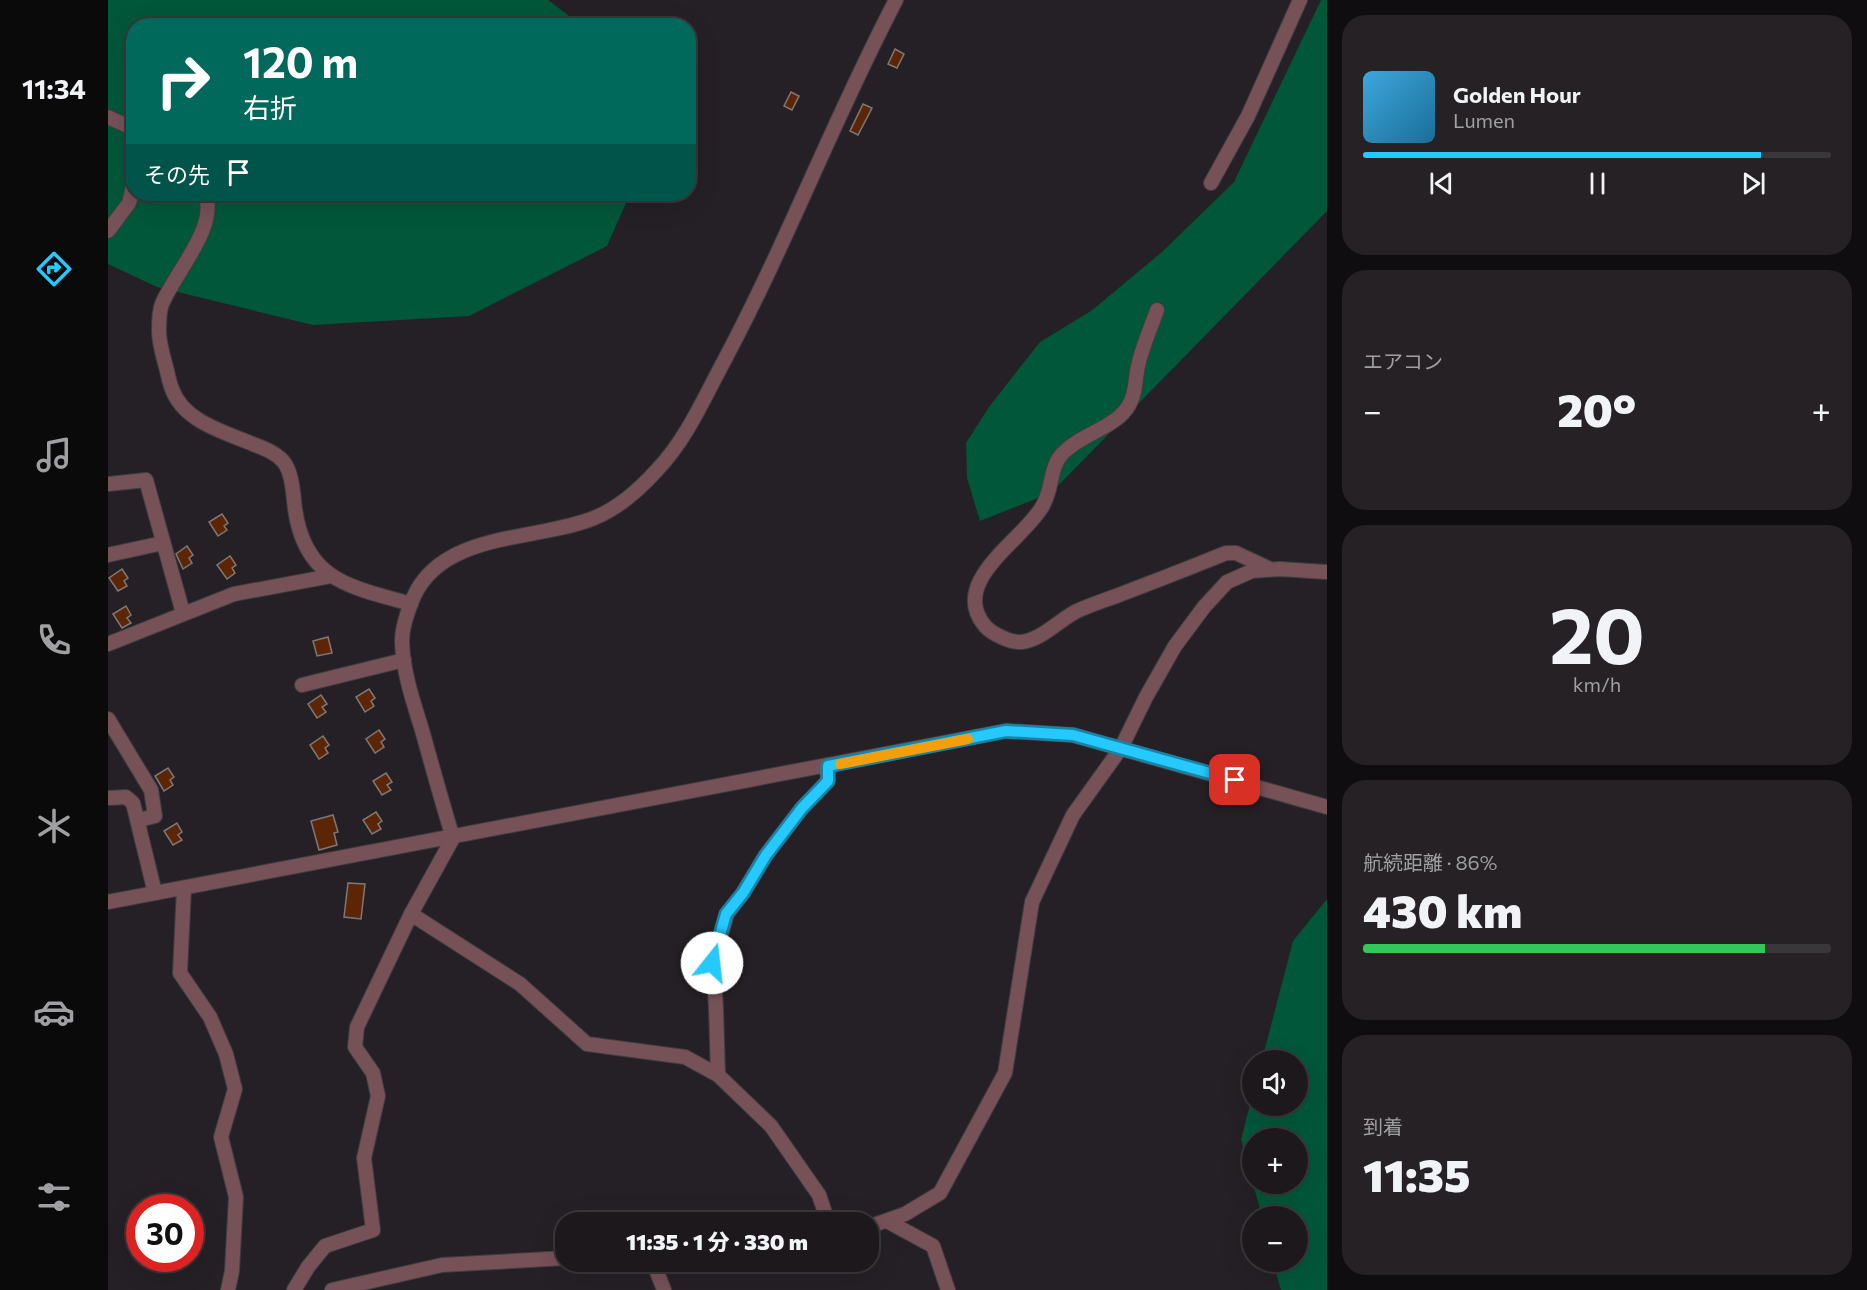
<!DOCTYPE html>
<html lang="ja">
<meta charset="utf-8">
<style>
:root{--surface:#1c181c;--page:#252125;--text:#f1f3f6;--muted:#a0a0a3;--line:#3a373b;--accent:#25c9fe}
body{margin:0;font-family:Commissioner,"Noto Sans JP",sans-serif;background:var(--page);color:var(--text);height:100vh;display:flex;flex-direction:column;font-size:22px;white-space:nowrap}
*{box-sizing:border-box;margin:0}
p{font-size:20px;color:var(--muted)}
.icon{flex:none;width:33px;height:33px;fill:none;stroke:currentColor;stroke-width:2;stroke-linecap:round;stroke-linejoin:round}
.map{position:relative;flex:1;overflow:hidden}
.sheet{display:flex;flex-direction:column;gap:15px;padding:15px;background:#0f0d0f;width:540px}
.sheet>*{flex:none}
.guide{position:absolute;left:18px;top:18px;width:570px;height:183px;border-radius:24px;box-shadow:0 6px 24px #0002,0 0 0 2px var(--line);background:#00695c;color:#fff;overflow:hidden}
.tools{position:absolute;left:1134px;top:1050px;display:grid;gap:12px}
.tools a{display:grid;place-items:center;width:66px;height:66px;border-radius:50%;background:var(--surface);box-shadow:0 6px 24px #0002,0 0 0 2px var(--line);font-size:30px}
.speed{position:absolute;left:18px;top:1194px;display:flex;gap:12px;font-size:30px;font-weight:700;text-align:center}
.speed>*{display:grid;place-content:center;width:78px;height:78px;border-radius:50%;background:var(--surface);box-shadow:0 6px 24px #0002,0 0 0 2px var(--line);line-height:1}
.speed .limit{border:9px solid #d22;background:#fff;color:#111}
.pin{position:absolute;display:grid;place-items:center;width:51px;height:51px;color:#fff;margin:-26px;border-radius:12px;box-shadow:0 3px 9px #0006}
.me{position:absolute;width:66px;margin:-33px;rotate:16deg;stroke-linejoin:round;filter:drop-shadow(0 0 4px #0008)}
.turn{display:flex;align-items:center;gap:21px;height:126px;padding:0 18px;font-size:27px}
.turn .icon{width:78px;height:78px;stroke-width:2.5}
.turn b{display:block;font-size:42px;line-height:51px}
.then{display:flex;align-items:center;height:57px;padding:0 18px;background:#0003;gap:12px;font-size:22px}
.big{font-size:45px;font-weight:800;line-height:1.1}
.sheet .card{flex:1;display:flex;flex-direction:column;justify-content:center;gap:9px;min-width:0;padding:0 21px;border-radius:24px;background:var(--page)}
.sheet .dial{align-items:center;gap:0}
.dial b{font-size:78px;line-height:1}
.song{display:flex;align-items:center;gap:18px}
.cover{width:72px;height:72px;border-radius:9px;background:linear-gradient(135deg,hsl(200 70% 55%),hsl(200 70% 35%))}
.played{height:6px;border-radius:3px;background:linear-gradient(90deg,var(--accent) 85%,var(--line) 85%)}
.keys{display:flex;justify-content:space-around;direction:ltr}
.heat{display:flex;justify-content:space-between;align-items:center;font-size:33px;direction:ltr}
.charge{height:9px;border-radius:4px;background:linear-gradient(90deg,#34c759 86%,var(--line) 0)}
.trip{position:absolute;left:447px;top:1212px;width:324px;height:60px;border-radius:24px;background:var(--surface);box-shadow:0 6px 24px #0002,0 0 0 2px var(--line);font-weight:800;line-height:60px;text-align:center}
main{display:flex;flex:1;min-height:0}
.tab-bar{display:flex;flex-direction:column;width:108px;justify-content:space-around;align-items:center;background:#0b0a0b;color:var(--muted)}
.tab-bar .icon{width:42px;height:42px}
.tab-bar .selected{color:var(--accent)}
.tab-bar b{font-size:27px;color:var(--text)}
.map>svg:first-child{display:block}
.forest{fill:#00573a}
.building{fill:#5c2606;stroke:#7f7875;stroke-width:1.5}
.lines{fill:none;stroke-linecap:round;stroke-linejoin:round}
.minor-casing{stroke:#413d41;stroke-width:16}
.minor{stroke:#765158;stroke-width:14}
.route-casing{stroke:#1883a5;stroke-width:15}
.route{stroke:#25c9fe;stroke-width:10}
.slow{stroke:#f59e0b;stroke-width:10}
</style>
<main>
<nav class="tab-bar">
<b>11:34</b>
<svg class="icon selected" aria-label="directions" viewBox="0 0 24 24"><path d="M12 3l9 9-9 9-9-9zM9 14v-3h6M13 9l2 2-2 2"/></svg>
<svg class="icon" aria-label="music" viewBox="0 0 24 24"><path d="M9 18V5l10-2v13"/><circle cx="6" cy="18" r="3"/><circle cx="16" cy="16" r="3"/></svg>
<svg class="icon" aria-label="phone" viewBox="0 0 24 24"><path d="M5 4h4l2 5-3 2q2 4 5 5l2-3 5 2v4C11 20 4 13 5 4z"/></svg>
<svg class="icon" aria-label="climate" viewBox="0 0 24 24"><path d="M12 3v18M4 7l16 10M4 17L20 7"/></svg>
<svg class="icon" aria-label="car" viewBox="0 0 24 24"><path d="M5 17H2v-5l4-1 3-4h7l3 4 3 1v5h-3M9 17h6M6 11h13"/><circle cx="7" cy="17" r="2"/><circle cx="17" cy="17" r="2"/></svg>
<svg class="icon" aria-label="filters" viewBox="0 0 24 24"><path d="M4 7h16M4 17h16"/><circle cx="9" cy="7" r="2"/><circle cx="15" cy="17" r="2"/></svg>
</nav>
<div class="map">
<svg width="1219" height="1290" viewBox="0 0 1219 1290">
<rect width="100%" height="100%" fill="#252025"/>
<g class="forest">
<polygon points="0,0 440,0 473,25 26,26 26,194 522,194 499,246 361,316 205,325 49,287 0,264"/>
<polygon points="1213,0 1219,0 1219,211 943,493 872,521 859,478 858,443 881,407 932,342 983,311 1054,252 1126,182"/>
<polygon points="1219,899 1219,1290 1173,1290 1165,1262 1190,1262 1190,1216 1154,1216 1145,1184 1190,1184 1190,1138 1144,1138 1144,1181 1133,1139 1144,1097 1144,1106 1190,1106 1190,1060 1154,1060 1185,941"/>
</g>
<g class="building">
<polygon points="787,49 796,54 789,68 780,64"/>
<polygon points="683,92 691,96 684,110 676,106"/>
<polygon points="755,104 764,108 750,135 742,131"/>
<polygon points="114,514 120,523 116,526 119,530 110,536 101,522"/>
<polygon points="79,546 85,555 81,558 84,563 75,569 68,554"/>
<polygon points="122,556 128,565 124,568 127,573 119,579 109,565"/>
<polygon points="14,569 20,578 16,581 19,586 10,591 1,578"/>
<polygon points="18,606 23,615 19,618 23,623 14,628 5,614"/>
<polygon points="220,637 224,653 209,656 205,641"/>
<polygon points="261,689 267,698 263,701 266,706 257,712 248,697"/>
<polygon points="213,695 219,704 214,707 218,712 209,718 200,704"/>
<polygon points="271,730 277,739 273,742 276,747 267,753 258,739"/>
<polygon points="215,736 221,745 217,748 220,753 211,759 202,745"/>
<polygon points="60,768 66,777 62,780 65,785 56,791 47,776"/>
<polygon points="278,773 284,782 279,785 283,790 274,795 265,781"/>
<polygon points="268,812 274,821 270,824 273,829 264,834 255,820"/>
<polygon points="225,815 230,832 226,833 229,845 211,850 203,821"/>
<polygon points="69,823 74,832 70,835 74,840 65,845 56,831"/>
<polygon points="240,883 257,884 253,919 236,917"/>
</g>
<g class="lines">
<g class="minor-casing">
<g id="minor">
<polyline points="0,117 26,129"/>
<polyline points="1103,183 1140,116 1192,0"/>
<path d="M97 194C111 226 66 274 54 304 51 311 51 323 51 331 51 343 55 356 58 367 60 374 61 382 64 389 74 418 109 430 135 440 149 446 165 450 175 461 185 473 185 495 187 509 197 581 243 587 303 604"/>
<polyline points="0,231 21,203 26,183"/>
<path d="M1049 310C1043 328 1034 347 1030 366 1027 379 1028 394 1021 405 1008 428 974 433 955 453 941 467 945 490 934 507 914 541 840 582 877 626 884 634 903 643 914 642 935 639 951 620 969 611 984 604 1001 599 1016 593 1050 580 1084 567 1118 553H1128L1162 569"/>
<polyline points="0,484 38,480 75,613"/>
<polyline points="0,555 55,543"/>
<polyline points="0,644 126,594 223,576"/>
<polyline points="194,685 296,660"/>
<polyline points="0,719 43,790 47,816 31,820"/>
<polyline points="0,798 18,797 25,803 47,893"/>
<polyline points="76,888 72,973 102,1017 118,1054 127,1089 113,1137 128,1197 124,1271 120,1290"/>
<polyline points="0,902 898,731 965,735 1219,807"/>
<polyline points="303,914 412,984 479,1044 577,1057 610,1075 663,1126 711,1195 720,1222"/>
<polyline points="610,1075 608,1008 605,963 619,914 635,893 658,855 694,808 720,781 719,766"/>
<polyline points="779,1221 825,1246 840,1290"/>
<polyline points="760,1227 797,1214 832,1193 897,1073 924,902 965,815 1013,748 1038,697 1067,646 1096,607 1119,582 1144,571 1172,569 1219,572"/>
<polyline points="545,1262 556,1290"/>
<path d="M186 1290 200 1267 217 1246 265 1230 256 1158 270 1096 265 1073 247 1047 249 1027 303 914 345 838C334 802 324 766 314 730 305 701 295 672 294 642 294 626 300 610 306 596 336 531 430 541 486 518 511 508 531 490 549 470 578 440 596 398 616 361 679 243 726 118 788 0"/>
<polyline points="224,1290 334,1265 458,1258"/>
</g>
</g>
<use href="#minor" class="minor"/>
</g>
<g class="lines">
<g class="route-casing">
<polyline id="route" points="604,963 618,914 635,893 658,855 694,808 720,781 720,766 898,731 965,735 1127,780"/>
</g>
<use href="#route" class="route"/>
<polyline class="slow" points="732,764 860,739"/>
</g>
</svg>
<div class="tools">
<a><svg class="icon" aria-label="sound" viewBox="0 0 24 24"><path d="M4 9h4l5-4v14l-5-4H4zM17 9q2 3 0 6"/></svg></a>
<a>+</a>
<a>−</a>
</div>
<div class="speed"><div class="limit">30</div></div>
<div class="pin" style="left:1127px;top:780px;background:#d93025"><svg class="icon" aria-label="arrive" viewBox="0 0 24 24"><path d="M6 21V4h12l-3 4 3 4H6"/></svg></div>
<svg class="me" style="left:604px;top:963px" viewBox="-20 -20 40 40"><circle r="19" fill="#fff"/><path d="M0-13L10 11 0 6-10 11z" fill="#25c9fe"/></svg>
<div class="trip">11:35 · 1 分 · 330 m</div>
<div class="guide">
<div class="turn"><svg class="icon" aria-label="right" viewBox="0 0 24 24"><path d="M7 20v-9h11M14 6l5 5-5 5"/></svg><div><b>120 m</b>右折</div></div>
<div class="then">その先<svg class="icon" aria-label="arrive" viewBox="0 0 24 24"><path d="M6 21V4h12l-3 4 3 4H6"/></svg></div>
</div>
</div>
<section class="sheet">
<div class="card">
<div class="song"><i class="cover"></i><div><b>Golden Hour</b><p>Lumen</p></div></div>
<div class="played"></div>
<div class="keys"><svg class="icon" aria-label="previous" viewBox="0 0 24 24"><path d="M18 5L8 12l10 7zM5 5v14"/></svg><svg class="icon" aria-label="pause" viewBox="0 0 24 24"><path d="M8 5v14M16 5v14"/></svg><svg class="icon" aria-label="next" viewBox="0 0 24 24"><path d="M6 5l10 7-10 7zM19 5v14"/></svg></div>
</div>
<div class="card"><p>エアコン</p>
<div class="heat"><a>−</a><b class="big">20°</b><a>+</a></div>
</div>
<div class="card dial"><b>20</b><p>km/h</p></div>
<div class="card"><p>航続距離 · 86%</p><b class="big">430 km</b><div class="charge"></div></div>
<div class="card"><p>到着</p><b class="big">11:35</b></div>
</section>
</main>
